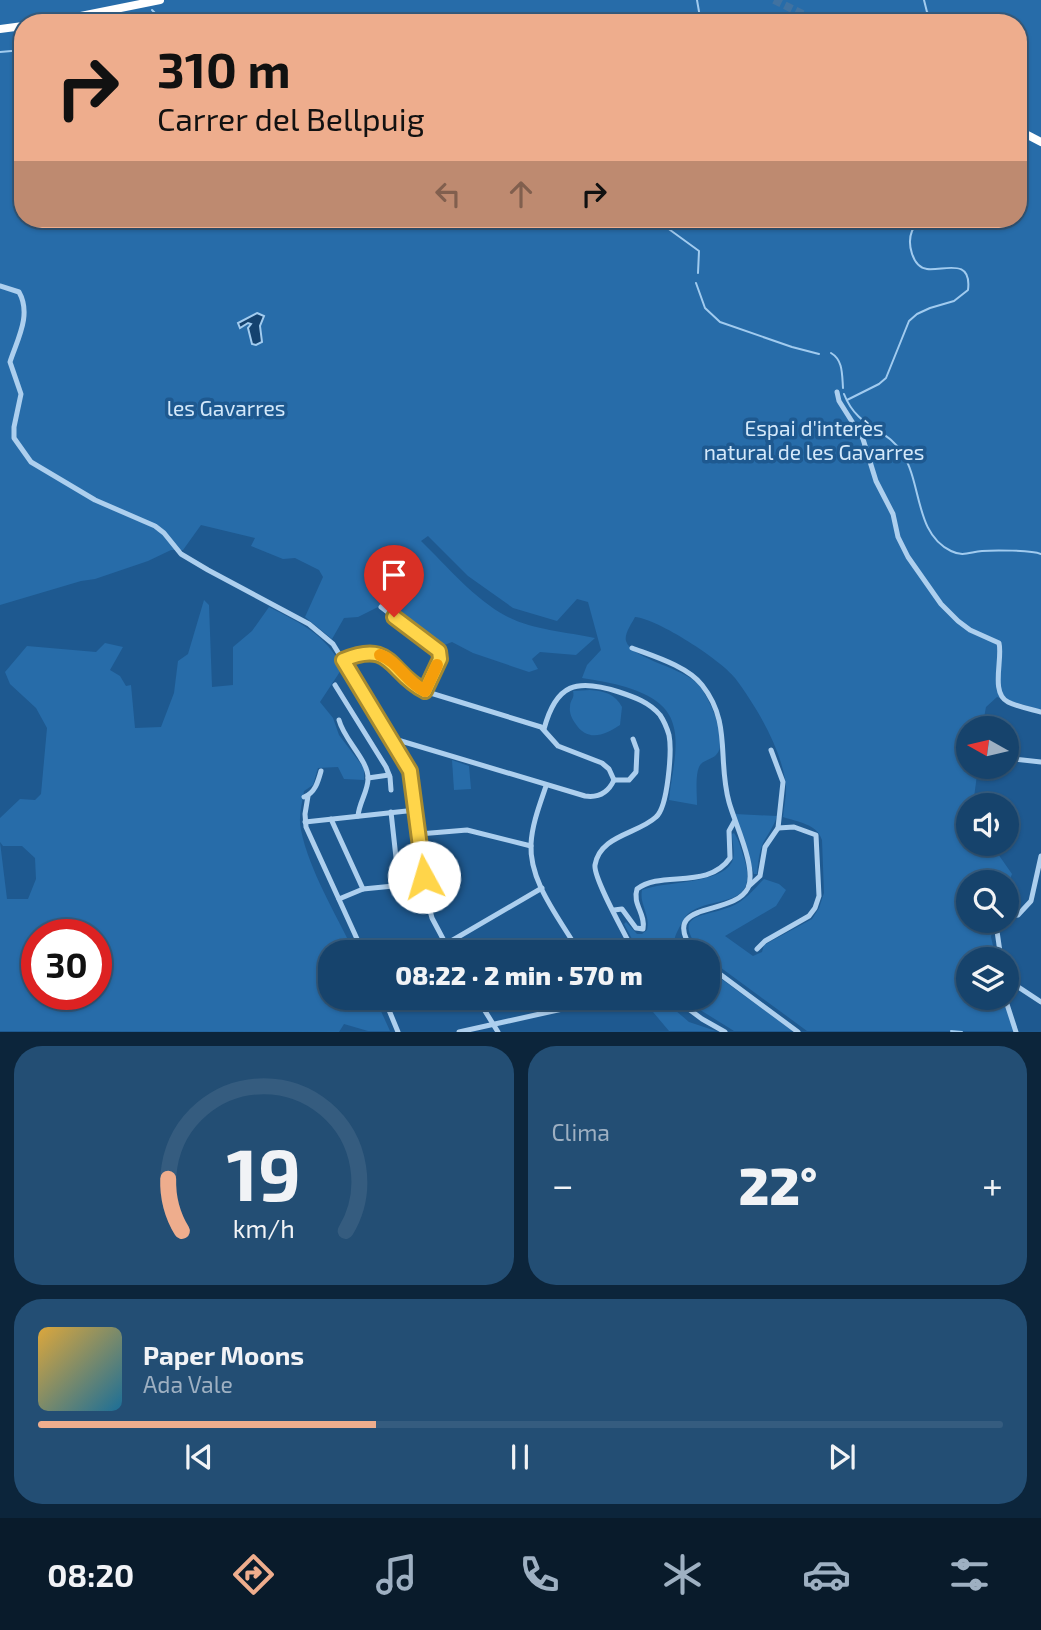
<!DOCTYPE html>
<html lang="es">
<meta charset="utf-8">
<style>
:root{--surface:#16436c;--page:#234e74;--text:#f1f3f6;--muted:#9eb0c2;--line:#355c7f;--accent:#eead8d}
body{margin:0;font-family:"Exo 2",sans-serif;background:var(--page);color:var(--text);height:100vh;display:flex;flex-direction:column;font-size:26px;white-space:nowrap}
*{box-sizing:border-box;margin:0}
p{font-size:23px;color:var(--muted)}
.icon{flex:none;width:38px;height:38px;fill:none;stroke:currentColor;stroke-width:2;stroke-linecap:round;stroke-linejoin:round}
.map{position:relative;height:1032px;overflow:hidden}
.sheet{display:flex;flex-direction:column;gap:14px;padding:14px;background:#0c253b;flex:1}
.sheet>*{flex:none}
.hud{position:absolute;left:14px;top:14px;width:1013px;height:214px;border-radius:28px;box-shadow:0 2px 5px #0004,0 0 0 2px var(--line);background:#eead8d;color:#111;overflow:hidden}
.needle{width:46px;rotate:278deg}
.controls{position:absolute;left:956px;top:716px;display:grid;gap:14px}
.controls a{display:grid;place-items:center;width:63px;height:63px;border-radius:50%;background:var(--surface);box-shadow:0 2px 5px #0004,0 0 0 2px var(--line);font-size:35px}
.speed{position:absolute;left:21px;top:919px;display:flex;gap:14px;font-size:35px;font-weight:700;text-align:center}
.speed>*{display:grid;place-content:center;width:91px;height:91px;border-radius:50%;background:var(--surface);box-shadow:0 2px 5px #0004,0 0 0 2px var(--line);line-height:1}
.speed .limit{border:10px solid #d22;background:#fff;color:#111}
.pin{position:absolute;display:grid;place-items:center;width:60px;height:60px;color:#fff;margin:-72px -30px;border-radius:50% 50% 50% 0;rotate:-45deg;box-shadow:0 0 7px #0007}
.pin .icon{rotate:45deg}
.me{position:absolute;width:77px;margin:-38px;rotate:354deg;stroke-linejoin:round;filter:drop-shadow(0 0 5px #0008)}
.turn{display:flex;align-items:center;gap:24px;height:147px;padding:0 28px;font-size:32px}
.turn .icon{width:91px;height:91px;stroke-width:2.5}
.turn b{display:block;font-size:49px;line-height:60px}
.lanes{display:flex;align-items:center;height:66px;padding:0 28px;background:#0003;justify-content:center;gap:35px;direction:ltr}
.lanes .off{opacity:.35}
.big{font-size:52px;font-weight:800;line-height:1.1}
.sheet .card{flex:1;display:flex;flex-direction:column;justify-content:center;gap:10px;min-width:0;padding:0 24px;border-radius:28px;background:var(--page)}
.sheet .dial{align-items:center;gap:0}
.dial svg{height:182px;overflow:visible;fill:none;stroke:var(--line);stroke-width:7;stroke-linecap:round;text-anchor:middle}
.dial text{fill:var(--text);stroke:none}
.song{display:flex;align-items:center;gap:21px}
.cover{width:84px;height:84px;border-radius:10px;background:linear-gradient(135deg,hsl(40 70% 55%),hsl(200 70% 35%))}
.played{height:7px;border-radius:4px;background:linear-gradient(90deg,var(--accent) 35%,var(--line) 35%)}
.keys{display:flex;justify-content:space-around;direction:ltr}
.heat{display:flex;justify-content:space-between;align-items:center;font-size:38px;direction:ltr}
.sheet .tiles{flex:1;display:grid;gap:14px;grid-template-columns:1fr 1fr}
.card:last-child{grid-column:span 2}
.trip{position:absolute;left:318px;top:940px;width:402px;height:70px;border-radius:28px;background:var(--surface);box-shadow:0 2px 5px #0004,0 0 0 2px var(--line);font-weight:800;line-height:70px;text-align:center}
.tabs{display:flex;height:112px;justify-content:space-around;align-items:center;background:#091b2b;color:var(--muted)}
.tabs .icon{width:49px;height:49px}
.tabs .selected{color:var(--accent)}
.tabs b{font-size:32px;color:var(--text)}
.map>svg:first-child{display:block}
.green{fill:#276ca9;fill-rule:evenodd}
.water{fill:#14426f;stroke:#a1cbef;stroke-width:2}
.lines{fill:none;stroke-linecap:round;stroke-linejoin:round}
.stream{stroke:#a1cbef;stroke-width:2}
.highway-tunnel{stroke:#4072a1;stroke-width:8;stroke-dasharray:8 4;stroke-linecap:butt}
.minor{stroke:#adcfee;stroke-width:5}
.highway{stroke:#fff;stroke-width:8}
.route-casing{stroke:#a68a30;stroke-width:18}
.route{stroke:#ffd54a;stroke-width:12}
.slow{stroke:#f59e0b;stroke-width:12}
.labels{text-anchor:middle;stroke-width:7;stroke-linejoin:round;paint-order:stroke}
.park-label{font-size:21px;fill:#d3e8fa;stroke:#1e5990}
</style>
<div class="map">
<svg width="1041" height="1032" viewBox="0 0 1041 1032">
<rect width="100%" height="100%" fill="#1e5990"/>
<g class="green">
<path d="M0 0H1041V710L997 697 986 707 982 728H968V766L978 767 973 805H968V844H991L1012 874 1006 889V882H968V920L994 921 991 937 996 959H968V998H1004L1015 1031H807L709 959V952H701C671 913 701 918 730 907 744 902 754 889 764 879L779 884 786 890 776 906 725 936 753 956 762 952 764 945 812 919 819 908 824 893 822 840C817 824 798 822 783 817 784 805 788 791 785 779 779 745 756 706 735 678 721 660 658 619 635 617 632 623 624 634 626 641 631 659 685 668 699 685 709 698 730 741 716 755 711 760 702 760 699 767 695 776 697 794 697 805L669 800C671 777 679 750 674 728 668 691 613 683 582 678L587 665 601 650 588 602 577 599 557 621 513 608 468 576 428 536 421 541C448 567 473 598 506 616 532 630 567 632 595 638L576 655 540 652 532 659 538 669 529 672 473 653 452 642 442 646 384 604 358 617 344 618 332 639 305 617 323 577 319 570 295 558 283 559 251 546 255 538 201 525 183 550H171L148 561 95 579 81 581 0 605ZM23 23H1018V219H23Z"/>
<path d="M204 600 209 605 212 687 233 685V647L252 631 269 607C304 625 323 633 343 667L320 702 333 718 339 735 364 768V780L344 779 338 767 318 768 313 785 304 791C302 804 298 817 301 830 309 870 336 914 354 952H331V998H375L390 1031H368L344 1024 339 1032 0 1031V818L20 799 35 800 41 794 47 728 36 708 10 684 5 672 27 646 96 652 105 643 123 647 110 670 120 676 126 686 131 685 135 728 161 727 174 693 178 661 188 654ZM0 842 3 846H22L35 858 36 879 28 899H7ZM37 934H96V994H37Z"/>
<path d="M590 690C605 691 615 694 622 707L620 725C604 736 587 742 575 723 572 719 569 712 570 707 570 699 575 699 573 691Z"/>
<polygon points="452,760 469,766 471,789 454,790"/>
<path d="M735 814 777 816C774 826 768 834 763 843 759 853 758 863 757 874H754Z"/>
<path d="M734 833C739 840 741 849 744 858 760 908 716 896 692 911 685 915 683 921 679 928 673 940 673 941 680 952H639L624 924 626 922 637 934H642L647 930C651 916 639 904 642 890 663 881 720 885 732 862 736 854 732 842 732 834Z"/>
<polygon points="709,970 793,1031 734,1031 681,998 709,998"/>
<polygon points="646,998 661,998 689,1022 716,1031 669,1031 643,1000"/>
</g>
<polygon class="water" points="257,313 264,316 260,326 262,342 256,345 252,344 248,328 251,324 248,323 240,328 238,323"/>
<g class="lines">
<g class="stream">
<polyline points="697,0 701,23"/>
<polyline points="924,0 927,12 934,19 934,23"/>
<polyline points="152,10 157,15 158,23"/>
<polyline points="0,52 23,50"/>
<polyline points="655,219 699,251 698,273"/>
<polyline points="696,283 705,308 720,322 792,347 819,354"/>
<path d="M831 353C843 360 842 374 843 388"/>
<path d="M844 394C858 430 887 427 903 454 922 485 915 534 951 551 963 557 970 552 982 551 993 550 1032 550 1041 554"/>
<path d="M847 400 879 384 886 378 909 321 917 314 930 308 954 301 968 290C972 257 944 271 927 269 912 267 907 243 912 231 914 226 920 222 924 219"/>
<polyline points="951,1031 962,1032"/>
</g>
<polyline class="highway-tunnel" points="774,0 821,23"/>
<g class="minor">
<path d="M0 286 19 292C32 315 17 340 10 362L21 394 14 427V438L31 462 95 500 155 526 164 533 181 554 208 570 309 624 333 644 410 771 425 892 432 918 450 952"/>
<path d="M837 392 839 401 863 439 876 481 893 514 898 537 908 557 941 604 958 621 970 630 999 643C1003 659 990 693 1008 702 1018 707 1030 709 1041 712"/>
<polyline points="381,607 439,651 440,659 424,691"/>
<path d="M632 648C653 656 687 666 702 685 732 723 717 759 729 802 735 824 757 868 748 888 733 918 656 899 694 952"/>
<path d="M343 660C394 640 389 673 424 691L541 727 558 746 602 763 609 769 614 780"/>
<polyline points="335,685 386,767 390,777 391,790"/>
<path d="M339 720C344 740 369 761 368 779 368 791 359 803 358 816"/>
<path d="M544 729C556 684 576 678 619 692 634 697 649 702 660 715 664 721 667 728 669 735 672 750 668 807 656 817 638 834 600 835 595 865 593 878 626 936 634 952"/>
<path d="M391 738 585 796C598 798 608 793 614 780"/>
<polyline points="1006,746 1010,746 1011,756 1014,759 1041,762"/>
<polyline points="368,778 389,775"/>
<polyline points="614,780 629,780 636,772 637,750 633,739"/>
<path d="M546 786C540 804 532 824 531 844 529 883 561 920 579 952"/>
<polyline points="308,796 305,814 306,827 363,952"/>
<path d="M304 797C315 793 318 782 321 771"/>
<polyline points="391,812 399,885"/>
<polyline points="331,819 363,889"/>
<polyline points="305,822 416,810"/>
<polyline points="419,834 467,830 531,846"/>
<polyline points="749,886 760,876 765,847 778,828 783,782 771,750"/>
<polyline points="339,899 363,889 424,883"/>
<path d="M614 910 622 909 636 928 643 929C646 914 632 904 637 889 661 870 708 890 730 858L729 831 734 822"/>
<polyline points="1006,917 1018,915 1031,901 1041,856"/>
<polyline points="446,944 542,888"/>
<polyline points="757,949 765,941 809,916 815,908 819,896 816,835 794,827 778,828"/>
<polyline points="1001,959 997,931 1002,920"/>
<polyline points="709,966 798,1032"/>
<polyline points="964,966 968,967"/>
<polyline points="1006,976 1009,981 1041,1002"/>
<polyline points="384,998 398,1032"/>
<polyline points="477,998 498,1032"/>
<polyline points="674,998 702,1019 725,1032"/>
<polyline points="1005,998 1016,1032"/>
<polyline points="459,1032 576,1006 599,998"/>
</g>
<g class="highway">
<polyline points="46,23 160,0"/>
<polyline points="0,29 23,26"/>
<polyline points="1018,130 1041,142"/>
</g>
</g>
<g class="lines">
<g class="route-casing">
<path id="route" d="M394 617 439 651 440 659 425 691C389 673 393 639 343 660L410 771 424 877"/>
</g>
<use href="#route" class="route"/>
<path class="slow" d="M380 655C398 661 406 682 425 691L437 665"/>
</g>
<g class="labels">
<g class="park-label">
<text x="226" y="416">les Gavarres</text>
<text x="814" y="436">Espai d'interès<tspan x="814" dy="24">natural de les Gavarres</tspan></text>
</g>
</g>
</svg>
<div class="controls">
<a><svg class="needle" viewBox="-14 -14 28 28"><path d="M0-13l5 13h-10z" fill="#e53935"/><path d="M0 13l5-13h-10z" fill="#9eb0c2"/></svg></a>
<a><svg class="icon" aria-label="sound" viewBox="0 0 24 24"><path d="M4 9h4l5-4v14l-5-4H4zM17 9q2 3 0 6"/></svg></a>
<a><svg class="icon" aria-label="search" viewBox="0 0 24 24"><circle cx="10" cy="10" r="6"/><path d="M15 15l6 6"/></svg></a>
<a><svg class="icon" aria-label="layers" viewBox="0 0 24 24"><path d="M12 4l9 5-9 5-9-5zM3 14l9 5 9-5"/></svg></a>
</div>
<div class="speed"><div class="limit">30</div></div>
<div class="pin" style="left:394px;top:617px;background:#d93025"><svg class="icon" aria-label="arrive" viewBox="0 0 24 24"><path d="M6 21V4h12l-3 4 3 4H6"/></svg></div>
<svg class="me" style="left:424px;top:877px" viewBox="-20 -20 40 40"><circle r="19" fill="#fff"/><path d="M0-13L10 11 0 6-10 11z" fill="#ffd54a"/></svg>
<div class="trip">08:22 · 2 min · 570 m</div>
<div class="hud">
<div class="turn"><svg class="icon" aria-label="right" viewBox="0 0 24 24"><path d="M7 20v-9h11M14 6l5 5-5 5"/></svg><div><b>310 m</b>Carrer del Bellpuig</div></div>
<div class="lanes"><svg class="icon off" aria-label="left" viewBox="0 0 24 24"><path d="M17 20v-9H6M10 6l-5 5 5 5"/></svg><svg class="icon off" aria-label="ahead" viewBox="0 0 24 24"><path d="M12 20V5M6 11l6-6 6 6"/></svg><svg class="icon" aria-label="right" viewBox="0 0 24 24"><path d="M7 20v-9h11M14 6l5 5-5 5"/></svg></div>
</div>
</div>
<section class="sheet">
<div class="tiles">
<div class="card dial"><svg viewBox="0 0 100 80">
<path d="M14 69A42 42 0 1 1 86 69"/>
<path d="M14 69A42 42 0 0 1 8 46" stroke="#eead8d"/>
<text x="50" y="56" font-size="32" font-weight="700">19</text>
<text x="50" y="72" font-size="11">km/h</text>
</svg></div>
<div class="card"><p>Clima</p>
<div class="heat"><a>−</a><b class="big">22°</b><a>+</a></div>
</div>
<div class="card">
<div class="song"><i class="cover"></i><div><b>Paper Moons</b><p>Ada Vale</p></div></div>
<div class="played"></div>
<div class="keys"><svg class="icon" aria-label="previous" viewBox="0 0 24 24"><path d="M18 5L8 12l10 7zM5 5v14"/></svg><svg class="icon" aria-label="pause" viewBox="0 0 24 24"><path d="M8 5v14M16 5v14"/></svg><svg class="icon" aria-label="next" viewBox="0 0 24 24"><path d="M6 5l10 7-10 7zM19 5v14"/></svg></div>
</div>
</div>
</section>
<nav class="tabs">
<b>08:20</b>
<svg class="icon selected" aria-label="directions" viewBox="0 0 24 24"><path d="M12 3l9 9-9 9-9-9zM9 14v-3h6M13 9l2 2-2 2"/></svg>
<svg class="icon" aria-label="music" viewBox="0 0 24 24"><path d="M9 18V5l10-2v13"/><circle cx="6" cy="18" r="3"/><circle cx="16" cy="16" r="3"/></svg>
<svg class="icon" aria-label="phone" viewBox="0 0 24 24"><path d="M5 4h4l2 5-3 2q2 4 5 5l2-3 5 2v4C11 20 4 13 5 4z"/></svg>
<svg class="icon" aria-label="climate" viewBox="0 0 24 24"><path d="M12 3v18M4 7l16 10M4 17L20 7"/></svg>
<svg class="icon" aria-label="car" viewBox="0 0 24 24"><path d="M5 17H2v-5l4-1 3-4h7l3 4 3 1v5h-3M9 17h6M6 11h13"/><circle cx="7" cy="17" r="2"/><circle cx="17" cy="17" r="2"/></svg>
<svg class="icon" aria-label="filters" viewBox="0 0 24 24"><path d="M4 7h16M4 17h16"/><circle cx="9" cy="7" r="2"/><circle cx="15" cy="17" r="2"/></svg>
</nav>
